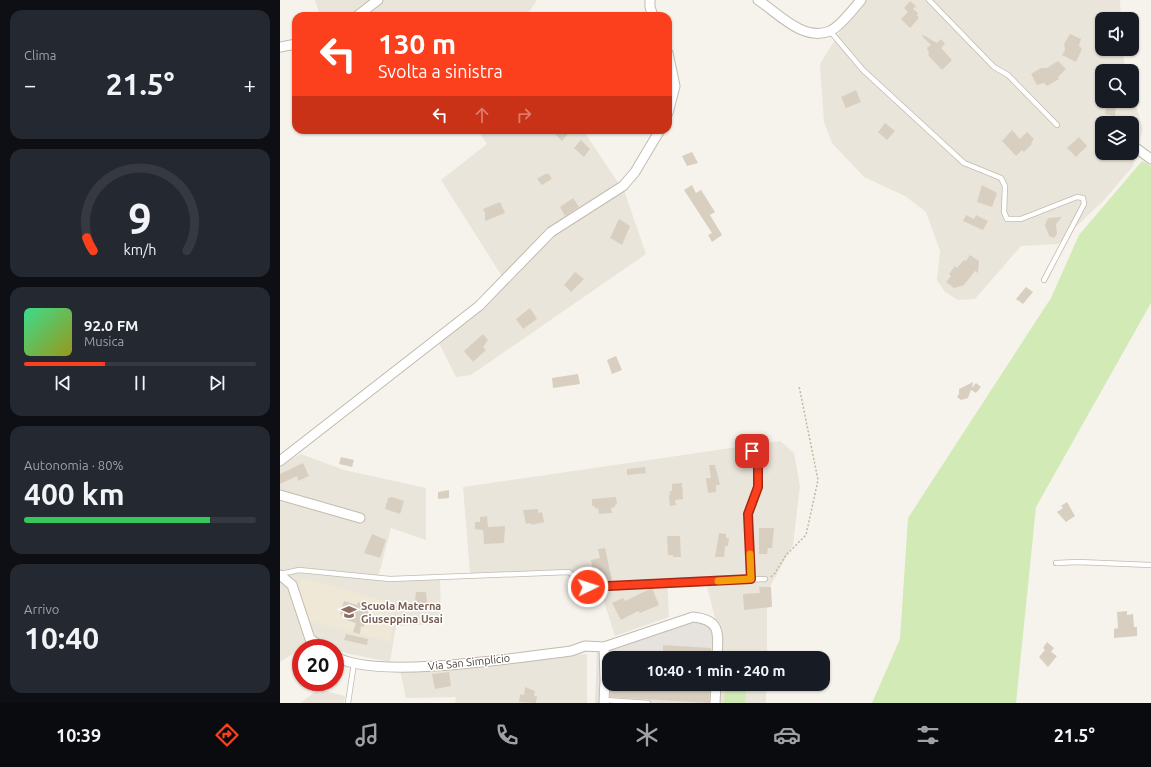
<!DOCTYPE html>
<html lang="it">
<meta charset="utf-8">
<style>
:root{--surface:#171b24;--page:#242831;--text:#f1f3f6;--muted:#9ea1a6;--line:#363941;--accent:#fc3f1d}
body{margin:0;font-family:Ubuntu,sans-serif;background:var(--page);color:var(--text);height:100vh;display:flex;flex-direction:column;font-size:15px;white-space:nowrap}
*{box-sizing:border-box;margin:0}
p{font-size:13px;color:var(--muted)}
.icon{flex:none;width:22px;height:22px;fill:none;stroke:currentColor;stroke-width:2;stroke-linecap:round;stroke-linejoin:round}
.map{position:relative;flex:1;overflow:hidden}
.side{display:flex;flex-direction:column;gap:10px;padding:10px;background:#0d0f14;width:280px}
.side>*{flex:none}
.top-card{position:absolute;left:12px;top:12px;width:380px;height:122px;border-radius:12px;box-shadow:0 1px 3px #0004;background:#fc3f1d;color:#fff;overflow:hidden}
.tools{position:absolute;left:815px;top:12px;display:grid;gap:8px}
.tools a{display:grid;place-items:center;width:44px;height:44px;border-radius:8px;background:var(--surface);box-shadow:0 1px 3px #0004;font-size:20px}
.speed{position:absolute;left:12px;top:639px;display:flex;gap:8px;font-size:20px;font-weight:700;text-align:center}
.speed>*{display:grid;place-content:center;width:52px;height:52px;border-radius:50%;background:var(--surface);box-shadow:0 1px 3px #0004;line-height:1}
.speed .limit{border:6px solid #d22;background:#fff;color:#111}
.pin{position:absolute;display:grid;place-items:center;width:34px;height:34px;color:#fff;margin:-17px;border-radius:8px;box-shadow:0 2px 6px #0006}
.me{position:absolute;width:44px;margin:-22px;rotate:86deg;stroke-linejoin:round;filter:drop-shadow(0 0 3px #0008)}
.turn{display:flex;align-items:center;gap:14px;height:84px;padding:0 20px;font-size:18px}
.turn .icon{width:52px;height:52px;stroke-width:2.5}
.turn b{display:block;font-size:28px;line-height:34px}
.lanes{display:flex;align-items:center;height:38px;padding:0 20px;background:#0003;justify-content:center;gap:20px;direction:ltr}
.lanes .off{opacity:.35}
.big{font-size:30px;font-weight:700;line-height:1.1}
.side .tile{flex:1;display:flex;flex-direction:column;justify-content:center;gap:6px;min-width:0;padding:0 14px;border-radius:12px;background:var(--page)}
.side .dial{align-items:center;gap:0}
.dial svg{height:104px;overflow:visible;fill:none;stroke:var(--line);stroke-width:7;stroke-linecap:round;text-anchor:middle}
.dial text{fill:var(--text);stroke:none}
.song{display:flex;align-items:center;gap:12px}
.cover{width:48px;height:48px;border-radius:6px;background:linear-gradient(135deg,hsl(150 70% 55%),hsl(60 70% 35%))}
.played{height:4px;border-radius:2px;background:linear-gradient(90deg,var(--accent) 35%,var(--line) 35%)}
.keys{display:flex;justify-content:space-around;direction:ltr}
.heat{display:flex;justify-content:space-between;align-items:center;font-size:22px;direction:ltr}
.charge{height:6px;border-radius:3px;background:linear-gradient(90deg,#34c759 80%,var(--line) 0)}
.trip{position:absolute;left:322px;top:651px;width:228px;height:40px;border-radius:12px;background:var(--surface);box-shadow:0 1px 3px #0004;font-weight:700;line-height:40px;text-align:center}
.dock{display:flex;height:64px;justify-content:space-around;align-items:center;background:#090b0e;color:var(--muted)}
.dock .icon{width:28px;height:28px}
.dock .current{color:var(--accent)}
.dock b{font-size:18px;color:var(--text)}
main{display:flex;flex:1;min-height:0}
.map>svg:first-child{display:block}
.residential{fill:#eae5da;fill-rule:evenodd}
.industrial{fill:#e6e2dd}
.education{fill:#efe8d6}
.green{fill:#d2eab5}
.building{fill:#d8cfc1}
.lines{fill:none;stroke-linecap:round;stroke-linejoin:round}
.service-casing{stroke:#c2bbae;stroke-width:6}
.minor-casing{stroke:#c2bbae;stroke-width:11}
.path{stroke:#c4b79f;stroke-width:1.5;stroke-dasharray:2 2;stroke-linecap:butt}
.service{stroke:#fff;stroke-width:4.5}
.minor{stroke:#fff;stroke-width:9}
.route-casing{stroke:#a42913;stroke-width:10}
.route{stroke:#fc3f1d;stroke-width:7}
.slow{stroke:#f59e0b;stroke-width:7}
.labels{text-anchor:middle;stroke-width:3;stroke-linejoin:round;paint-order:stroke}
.education-label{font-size:11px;font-weight:bold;fill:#785e54;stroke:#fff;text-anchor:start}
.street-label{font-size:11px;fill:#4b4439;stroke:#fff}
</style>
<main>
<section class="side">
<div class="tile"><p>Clima</p>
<div class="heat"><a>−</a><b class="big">21.5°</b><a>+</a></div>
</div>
<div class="tile dial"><svg viewBox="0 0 100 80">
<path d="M14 69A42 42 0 1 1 86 69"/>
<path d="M14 69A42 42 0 0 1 9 59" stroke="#fc3f1d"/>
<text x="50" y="56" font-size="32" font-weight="700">9</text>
<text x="50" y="72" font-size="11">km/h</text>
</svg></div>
<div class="tile">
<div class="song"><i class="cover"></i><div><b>92.0 FM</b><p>Musica</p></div></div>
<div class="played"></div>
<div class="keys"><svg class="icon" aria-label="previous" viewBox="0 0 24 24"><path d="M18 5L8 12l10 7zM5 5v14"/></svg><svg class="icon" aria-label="pause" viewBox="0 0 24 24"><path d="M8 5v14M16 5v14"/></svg><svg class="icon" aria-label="next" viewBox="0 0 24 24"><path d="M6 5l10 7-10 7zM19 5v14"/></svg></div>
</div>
<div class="tile"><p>Autonomia · 80%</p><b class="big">400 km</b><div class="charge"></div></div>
<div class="tile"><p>Arrivo</p><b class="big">10:40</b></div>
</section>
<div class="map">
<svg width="871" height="703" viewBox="0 0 871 703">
<rect width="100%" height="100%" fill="#f6f3ec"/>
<g class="residential">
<polygon points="35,0 257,0 246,16 40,16"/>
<path d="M587 0H840L841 19H822V49H843L845 71H822V101H852V93L863 129 853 166 824 200 778 244 741 246 695 299 678 300 665 292 657 280 660 251 646 212 625 196 584 177 552 143 544 122 540 64 564 25ZM822 123H852V153H822Z"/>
<polygon points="198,130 303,130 345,193 366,254 191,375 176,377 159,343 168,337 225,281 161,180 207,144"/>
<polygon points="500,441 514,453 520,486 513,545 487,592 487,658 440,658 441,642 426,582 387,580 389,617 335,636 320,589 295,593 286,570 190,573 183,487"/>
<polygon points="21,454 64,470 146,488 146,540 111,528 98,578 160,576 161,624 116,626 110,662 70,654 55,650 55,648 48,648 30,643 0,662 0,465"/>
<polygon points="307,654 307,703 175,703 176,697 126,698 120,670 189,661"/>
<polygon points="439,684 486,684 486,703 438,703"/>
<polygon points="38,689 65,696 64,703 21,703"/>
</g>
<polygon class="industrial" points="401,617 437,625 440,658 329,658 329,684 439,684 438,703 315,703 317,648"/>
<polygon class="education" points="22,578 113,603 111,642 28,621 18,588"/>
<g class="green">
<polygon points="862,161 871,166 871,303 756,507 736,703 592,703 620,639 628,518 771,298 799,235"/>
<polygon points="445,684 467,684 465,703 444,703"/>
</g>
<g class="building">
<polygon points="630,1 636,6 633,9 638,13 637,15 639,18 630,28 621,19 628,12 624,8"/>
<polygon points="790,34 801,39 799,46 802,49 796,62 782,55 785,50 784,44"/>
<polygon points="643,35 657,43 661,39 665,44 661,48 672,60 662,70 648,55 649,53 647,48 651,45 642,36"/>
<polygon points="778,61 786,69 778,77 779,79 767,86 764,83 757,85 751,74 761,68 767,68"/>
<polygon points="576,90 581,102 566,108 561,97"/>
<polygon points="826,101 836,104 835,116 825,114 826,108 823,103"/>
<polygon points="605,123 615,131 607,140 598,132"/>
<polygon points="271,130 291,130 282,141"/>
<polygon points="732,130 740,139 747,132 754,139 751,143 752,144 744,152 742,150 736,156 722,141"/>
<polygon points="799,137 807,146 796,157 787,148"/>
<polygon points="301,140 310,149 304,157 294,148"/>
<polygon points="412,152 418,163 407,166 402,156"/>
<polygon points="265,174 269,174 272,179 262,185 257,179"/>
<polygon points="412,185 416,193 421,190 435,212 430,215 442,235 432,242 428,235 432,233 404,190"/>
<polygon points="702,185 717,193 712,207 697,202"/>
<polygon points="293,198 299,207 285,216 280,207"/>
<polygon points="220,202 225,213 205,221 205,213 203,209"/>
<polygon points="686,215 694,219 696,215 708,221 703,230 683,221"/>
<polygon points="782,217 776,224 777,234 774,238 769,236 765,225 768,218"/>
<polygon points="339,219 350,226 342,245 330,238"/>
<polygon points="690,255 699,261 698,273 695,271 684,285 674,288 666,282 671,276 669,274 675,266 677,268 684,260 686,261"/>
<polygon points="295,272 304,279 291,292 284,285"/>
<polygon points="746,287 753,292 743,304 736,299"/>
<polygon points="250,308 257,319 243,329 236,319"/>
<polygon points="203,334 208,340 203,347 206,350 193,362 184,351"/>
<polygon points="336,356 342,370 332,374 327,360"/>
<polygon points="298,374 300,384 273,388 272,378"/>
<polygon points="693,382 692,388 696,383 701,387 696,393 691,390 688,398 681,400 677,397 679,394 679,389"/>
<polygon points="61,457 74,460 72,467 59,464"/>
<polygon points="23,463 29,476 18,481 17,476 0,484 0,474"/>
<polygon points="429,465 435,465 440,485 436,485 436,492 428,493 426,478 431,478"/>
<polygon points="365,467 366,473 347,475 347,469"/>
<polygon points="402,483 403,499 395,500 396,505 390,506 389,498 390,491 392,491 392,484"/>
<polygon points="169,490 169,498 158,499 158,492"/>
<polygon points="112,497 124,501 120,514 105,509 108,498"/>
<polygon points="336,497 337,504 335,505 335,507 331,508 332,513 319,514 318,508 315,509 315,506 312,506 312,499"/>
<polygon points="787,502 795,516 786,522 777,512 783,508 781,506"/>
<polygon points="258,509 258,513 262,512 264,522 251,525 251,523 246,524 243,510"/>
<polygon points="207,516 208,527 225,526 224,543 204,544 203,530 195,529 195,522 200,522 200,517"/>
<polygon points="479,528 494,528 492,548 488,548 487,554 479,554"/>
<polygon points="439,533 446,534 446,538 449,538 448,546 445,546 444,557 435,557"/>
<polygon points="92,534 106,540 100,558 84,553"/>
<polygon points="387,536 400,536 401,557 393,557 393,555 388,555"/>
<polygon points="325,548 332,581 315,583 311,560 320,558 318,549"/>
<polygon points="479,587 491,587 492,607 464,610 463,594 480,593"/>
<polygon points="372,588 379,605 360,613 358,611 341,620 332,603 343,598 345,601"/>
<polygon points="136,592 146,592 148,609 134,609"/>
<polygon points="64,601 77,605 78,602 89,607 84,627 81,626 80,634 73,632 76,623 66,620 67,616 60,614"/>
<polygon points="847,611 847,615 853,614 854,627 857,627 857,636 834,638 834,629 838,628 837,612"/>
<polygon points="66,634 88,639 87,645 64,640"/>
<polygon points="767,642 774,648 771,652 777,656 768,667 759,657 765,650 763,648"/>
<polygon points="383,645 431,648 431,658 383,658"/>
<polygon points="169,672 171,686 155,689 152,674"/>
<polygon points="331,684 374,684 430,688 429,703 330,697"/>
<polygon points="245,687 255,691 254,696 257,696 256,703 239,702 240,694 244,695"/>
</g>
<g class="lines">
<g class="service-casing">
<g id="service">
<polyline points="649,0 714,67 728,75 777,125"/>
<polyline points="550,31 583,70 684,163 721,178 725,186 724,212 727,219 741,219 797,197 803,198 804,204 764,280"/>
<polyline points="776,563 798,562 871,565"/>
<polyline points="0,574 19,570 110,579 289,572 308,587 485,579"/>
<polyline points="471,579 468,514 478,487 478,464 472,451"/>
<polyline points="324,700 368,703"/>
<polyline points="68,703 74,663"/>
</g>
</g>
<g class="minor-casing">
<g id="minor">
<polyline points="370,0 370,7 373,16"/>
<path d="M478 0C498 13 523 42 550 31 560 27 574 8 581 0"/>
<polyline points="77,16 98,0"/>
<polyline points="0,47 16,44"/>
<polyline points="388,53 395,86 388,113"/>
<polyline points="852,145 871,159"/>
<polyline points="0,461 199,306 271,232 343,186 355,172 380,130"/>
<polyline points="0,495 80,518"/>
<polyline points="0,575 12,585 30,639 44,648"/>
<polyline points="324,647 325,680 324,703"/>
<path d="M55 656C93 681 241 657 291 651L305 646 324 647 413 617C442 620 438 634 437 658"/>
<polyline points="435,703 436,684"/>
</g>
</g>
<polyline class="path" points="491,577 495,573 506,555 526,535 538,480 519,386"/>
<use href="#service" class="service"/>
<use href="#minor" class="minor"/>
</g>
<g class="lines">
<g class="route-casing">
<polyline id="route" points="308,587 471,579 468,514 478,487 478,464 472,451"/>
</g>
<use href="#route" class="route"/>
<polyline class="slow" points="438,581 471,579 470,554"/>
</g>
<defs>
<g id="school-bare" transform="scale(1.2)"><path d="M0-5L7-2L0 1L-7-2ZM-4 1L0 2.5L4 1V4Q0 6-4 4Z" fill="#8d6e63" stroke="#fff" stroke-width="2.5" paint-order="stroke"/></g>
</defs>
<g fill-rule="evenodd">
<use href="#school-bare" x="69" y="612"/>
</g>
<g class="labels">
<g class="education-label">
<text x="81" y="610">Scuola Materna<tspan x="81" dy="13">Giuseppina Usai</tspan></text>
</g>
<g class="street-label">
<text transform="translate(189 662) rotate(-6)" y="4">Via San Simplicio</text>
</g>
</g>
</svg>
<div class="tools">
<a><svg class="icon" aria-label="sound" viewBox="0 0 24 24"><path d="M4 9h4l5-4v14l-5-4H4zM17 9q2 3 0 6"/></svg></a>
<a><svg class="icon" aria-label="search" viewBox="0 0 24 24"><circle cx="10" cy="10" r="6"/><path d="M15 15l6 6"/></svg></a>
<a><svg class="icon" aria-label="layers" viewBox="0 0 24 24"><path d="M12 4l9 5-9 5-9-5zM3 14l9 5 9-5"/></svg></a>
</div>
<div class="speed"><div class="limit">20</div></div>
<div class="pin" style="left:472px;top:451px;background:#d93025"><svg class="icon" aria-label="arrive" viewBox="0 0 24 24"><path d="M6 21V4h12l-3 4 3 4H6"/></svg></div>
<svg class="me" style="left:308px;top:587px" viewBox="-20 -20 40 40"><circle r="17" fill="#fc3f1d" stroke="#fff" stroke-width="3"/><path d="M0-11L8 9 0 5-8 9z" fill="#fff"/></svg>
<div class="trip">10:40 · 1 min · 240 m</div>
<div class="top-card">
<div class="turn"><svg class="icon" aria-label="left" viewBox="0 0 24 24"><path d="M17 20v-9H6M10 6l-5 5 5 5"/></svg><div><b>130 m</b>Svolta a sinistra</div></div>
<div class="lanes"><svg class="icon" aria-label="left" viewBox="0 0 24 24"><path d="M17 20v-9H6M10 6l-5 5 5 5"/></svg><svg class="icon off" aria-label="ahead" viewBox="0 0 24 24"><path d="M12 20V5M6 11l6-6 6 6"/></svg><svg class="icon off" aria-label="right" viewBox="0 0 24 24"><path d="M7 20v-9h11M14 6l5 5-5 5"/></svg></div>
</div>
</div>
</main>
<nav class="dock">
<b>10:39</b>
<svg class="icon current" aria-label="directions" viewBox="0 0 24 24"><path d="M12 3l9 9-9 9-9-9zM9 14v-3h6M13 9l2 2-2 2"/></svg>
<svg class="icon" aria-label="music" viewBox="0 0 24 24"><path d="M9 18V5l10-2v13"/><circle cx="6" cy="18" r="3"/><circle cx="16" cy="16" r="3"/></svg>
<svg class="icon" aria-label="phone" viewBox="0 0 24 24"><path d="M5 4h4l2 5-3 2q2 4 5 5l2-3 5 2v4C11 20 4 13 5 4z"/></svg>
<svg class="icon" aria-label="climate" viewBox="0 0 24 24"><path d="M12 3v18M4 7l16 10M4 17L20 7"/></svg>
<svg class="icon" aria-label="car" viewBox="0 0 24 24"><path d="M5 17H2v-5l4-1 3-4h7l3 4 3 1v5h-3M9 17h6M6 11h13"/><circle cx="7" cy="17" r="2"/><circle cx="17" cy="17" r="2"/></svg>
<svg class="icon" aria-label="filters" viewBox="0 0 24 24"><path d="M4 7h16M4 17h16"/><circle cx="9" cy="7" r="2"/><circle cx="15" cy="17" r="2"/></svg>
<b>21.5°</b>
</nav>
